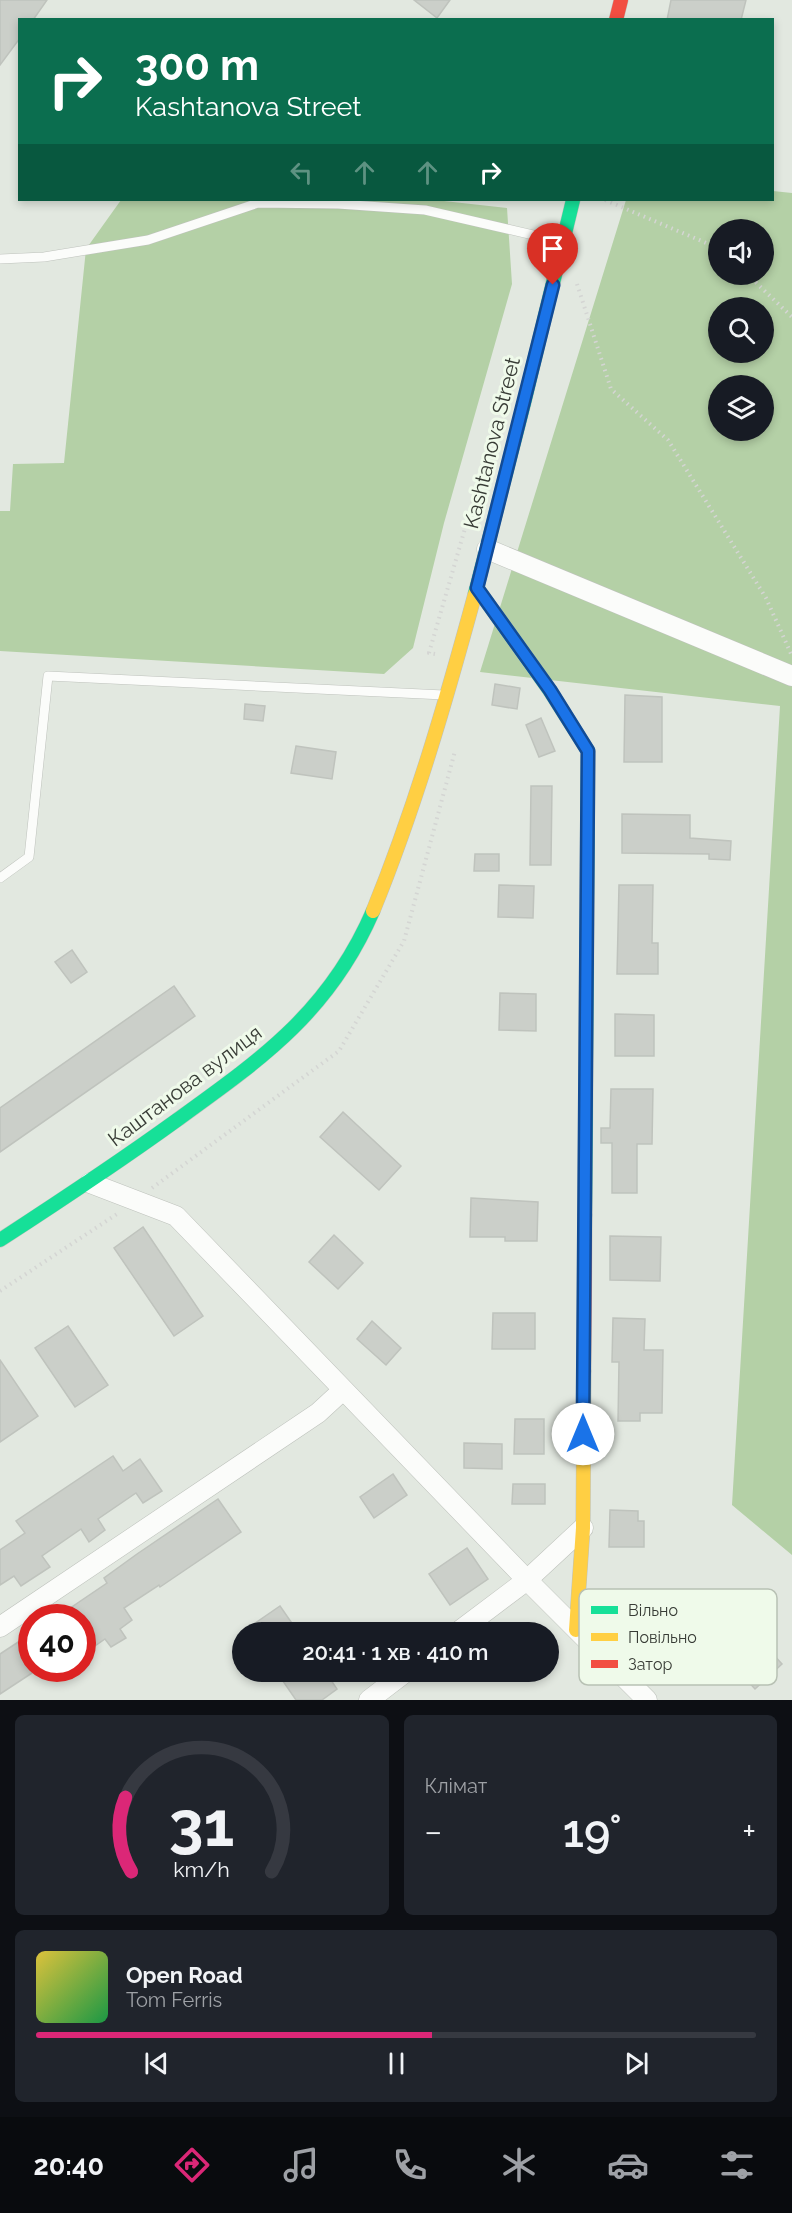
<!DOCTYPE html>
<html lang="uk">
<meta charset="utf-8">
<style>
:root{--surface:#171b24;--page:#20242c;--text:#f1f3f6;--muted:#9ea1a6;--line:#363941;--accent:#db2777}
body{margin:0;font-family:Raleway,sans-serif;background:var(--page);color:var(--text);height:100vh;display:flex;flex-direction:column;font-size:22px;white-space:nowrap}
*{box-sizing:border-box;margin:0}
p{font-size:20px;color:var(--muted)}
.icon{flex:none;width:33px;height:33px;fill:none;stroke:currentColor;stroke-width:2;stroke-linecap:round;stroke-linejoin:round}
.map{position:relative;height:1700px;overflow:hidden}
.panel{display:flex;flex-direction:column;gap:15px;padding:15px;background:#0d0f14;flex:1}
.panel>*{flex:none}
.guide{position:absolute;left:18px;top:18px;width:756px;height:183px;border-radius:0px;box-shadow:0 3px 9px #0003;background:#0b6e4f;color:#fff;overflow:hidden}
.controls{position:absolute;left:708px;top:219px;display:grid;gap:12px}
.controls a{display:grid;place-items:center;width:66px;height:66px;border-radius:50%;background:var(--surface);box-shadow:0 3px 9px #0003;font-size:30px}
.speed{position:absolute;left:18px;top:1604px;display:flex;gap:12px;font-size:30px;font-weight:700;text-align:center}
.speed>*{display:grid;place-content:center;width:78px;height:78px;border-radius:50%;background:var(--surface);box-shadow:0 3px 9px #0003;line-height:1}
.speed .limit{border:9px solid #d22;background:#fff;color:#111}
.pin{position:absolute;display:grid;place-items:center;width:51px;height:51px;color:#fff;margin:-62px -26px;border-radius:50% 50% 50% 0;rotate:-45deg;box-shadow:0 0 6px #0007}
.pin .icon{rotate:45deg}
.me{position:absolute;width:66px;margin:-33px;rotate:0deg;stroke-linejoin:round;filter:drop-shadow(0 0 4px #0008)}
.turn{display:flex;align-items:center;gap:21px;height:126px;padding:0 18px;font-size:27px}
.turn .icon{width:78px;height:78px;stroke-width:2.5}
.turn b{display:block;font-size:42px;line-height:51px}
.lanes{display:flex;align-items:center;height:57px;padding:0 18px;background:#0003;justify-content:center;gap:30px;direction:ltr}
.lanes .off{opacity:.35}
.big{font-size:45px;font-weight:600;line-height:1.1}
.panel .widget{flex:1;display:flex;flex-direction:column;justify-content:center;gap:9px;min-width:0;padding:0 21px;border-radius:9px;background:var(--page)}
.panel .dial{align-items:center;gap:0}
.dial svg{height:156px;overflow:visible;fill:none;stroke:var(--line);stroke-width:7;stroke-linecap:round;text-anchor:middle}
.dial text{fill:var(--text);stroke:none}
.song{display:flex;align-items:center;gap:18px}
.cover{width:72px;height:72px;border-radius:9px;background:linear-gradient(135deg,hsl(50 70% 55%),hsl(140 70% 35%))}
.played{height:6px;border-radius:3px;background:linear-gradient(90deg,var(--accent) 55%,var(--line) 55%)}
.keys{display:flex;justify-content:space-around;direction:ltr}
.heat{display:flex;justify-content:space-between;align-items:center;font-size:33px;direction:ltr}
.panel .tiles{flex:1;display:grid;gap:15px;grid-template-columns:1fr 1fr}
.widget:last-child{grid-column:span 2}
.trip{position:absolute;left:232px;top:1622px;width:327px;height:60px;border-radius:30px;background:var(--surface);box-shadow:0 3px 9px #0003;font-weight:600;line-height:60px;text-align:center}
.dock{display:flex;height:96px;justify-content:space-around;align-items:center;background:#090b0e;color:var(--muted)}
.dock .icon{width:42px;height:42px}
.dock .selected{color:var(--accent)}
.dock b{font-size:27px;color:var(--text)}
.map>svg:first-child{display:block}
.forest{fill:#b4d0a6;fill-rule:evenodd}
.building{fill:#cbcfc9;stroke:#bfc3bd;stroke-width:1.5}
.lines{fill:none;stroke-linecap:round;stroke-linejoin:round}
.lane-casing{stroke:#bec2bc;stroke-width:10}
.street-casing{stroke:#bec2bc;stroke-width:21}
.fast-casing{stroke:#bec2bc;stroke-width:15}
.slow-casing{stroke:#bec2bc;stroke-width:15}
.jam-casing{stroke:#bec2bc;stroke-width:15}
.path{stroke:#d4d5d3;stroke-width:4;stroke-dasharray:1.5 4.5;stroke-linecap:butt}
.lane{stroke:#fbfcfa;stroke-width:9}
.street{stroke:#fbfcfa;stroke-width:20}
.fast{stroke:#16e098;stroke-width:14}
.slow{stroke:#ffcf43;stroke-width:14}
.jam{stroke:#f24e42;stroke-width:14}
.route-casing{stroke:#114b97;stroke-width:15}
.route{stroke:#1a73e8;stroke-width:10}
.labels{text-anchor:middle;stroke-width:6;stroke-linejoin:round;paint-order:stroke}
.street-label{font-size:21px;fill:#383c36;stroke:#effaea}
.key{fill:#effaea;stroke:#b8c1b4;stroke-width:1.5}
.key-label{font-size:16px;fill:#383c36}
</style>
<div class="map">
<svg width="792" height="1700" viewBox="0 0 792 1700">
<rect width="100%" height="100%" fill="#e2e8e0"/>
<g class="forest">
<path d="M773 191 792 193V1555L732 1505 780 706 480 672 626 200H772ZM718 230H764V274H718ZM718 308H764V352H718ZM718 386H764V430H718Z"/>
<polygon points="121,200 435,200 507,208 512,284 444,523 413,648 384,674 0,651 0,511 10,511 13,464 64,463 86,249"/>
</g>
<g class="building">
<polygon points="0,0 47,0 33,20 20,20 20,38 0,65"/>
<polygon points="414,0 450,0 437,18"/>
<polygon points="671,0 746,0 741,20 667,20"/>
<polygon points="495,684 520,688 517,709 492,705"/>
<polygon points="625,695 662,697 662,762 624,762"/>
<polygon points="245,704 265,706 263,721 244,719"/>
<polygon points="541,718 555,751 539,757 526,725"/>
<polygon points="296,746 336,752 332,779 291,773"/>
<polygon points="531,786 552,786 551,865 530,865"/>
<polygon points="622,814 690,815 690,838 731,841 730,860 709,859 709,854 622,853"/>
<polygon points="475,854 499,854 499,871 474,871"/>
<polygon points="499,885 534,886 533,918 498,917"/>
<polygon points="619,885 653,885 652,943 658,943 658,974 617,974"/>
<polygon points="72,950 87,972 71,983 55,962"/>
<polygon points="174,986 195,1016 0,1152 0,1108"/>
<polygon points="500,993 536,994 536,1031 499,1030"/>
<polygon points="615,1014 654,1015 654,1056 615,1056"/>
<polygon points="611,1089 653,1089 652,1144 637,1144 637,1193 612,1193 612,1143 601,1143 601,1128 610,1128"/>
<polygon points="343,1112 401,1166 379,1190 320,1137"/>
<polygon points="471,1198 538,1202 537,1241 505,1241 505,1237 470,1237"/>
<polygon points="143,1227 203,1316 174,1336 114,1248"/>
<polygon points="334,1235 363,1263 338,1289 309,1262"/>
<polygon points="610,1236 661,1237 660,1281 610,1280"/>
<polygon points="493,1313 535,1313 535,1349 492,1349"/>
<polygon points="613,1318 645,1319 644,1350 663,1350 662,1413 640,1413 640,1421 618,1421 619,1362 612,1362"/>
<polygon points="372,1321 401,1348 386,1365 357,1339"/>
<polygon points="68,1326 108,1385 75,1407 35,1348"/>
<polygon points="0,1360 38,1416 0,1442"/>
<polygon points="515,1419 544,1419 544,1454 514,1454"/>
<polygon points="464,1443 502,1444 502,1469 464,1468"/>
<polygon points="113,1456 123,1471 140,1459 162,1491 143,1503 136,1493 98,1519 105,1530 89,1542 81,1529 42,1556 50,1567 21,1586 14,1576 0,1585 0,1550 25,1533 16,1521"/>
<polygon points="393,1474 407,1495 374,1518 360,1497"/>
<polygon points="513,1484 545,1484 545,1504 512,1504"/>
<polygon points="218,1499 241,1532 160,1587 159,1585 124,1608 132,1620 120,1629 126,1638 111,1647 105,1639 92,1648 82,1634 82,1617 57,1617 107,1583 104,1578 137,1554"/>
<polygon points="610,1510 638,1511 638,1521 644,1521 644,1547 609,1547"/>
<polygon points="467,1548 488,1579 450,1605 429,1574"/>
<polygon points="280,1606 298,1632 242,1632"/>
<polygon points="32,1633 32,1673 0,1694 0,1654"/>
<polygon points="760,1640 782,1664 755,1689 733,1665"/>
<polygon points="276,1671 325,1671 337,1689 322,1700 296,1700"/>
</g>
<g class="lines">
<g class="lane-casing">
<g id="lane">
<polyline points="0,259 44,257 148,240 258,203 338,204 425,210 559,241"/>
<polyline points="0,878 29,857 48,676 444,695"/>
</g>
</g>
<g class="street-casing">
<g id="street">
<polyline points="487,549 792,676"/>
<polyline points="90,1183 176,1216 527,1580 647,1700"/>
<polyline points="0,1627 318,1413 343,1390"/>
<polyline points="458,1632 527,1580 583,1528"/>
<polyline points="369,1700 407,1671"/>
</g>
</g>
<g class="fast-casing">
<g id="fast">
<polyline points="477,588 550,691 588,751 585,1215"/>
<polyline points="475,594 524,403 573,200"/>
<path d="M0 1240C60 1201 119 1162 177 1120 263 1058 330 1011 373 911"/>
</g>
</g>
<g class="slow-casing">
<g id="slow">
<path d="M373 911C415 808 446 701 475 594"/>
<polyline points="576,1630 583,1528 584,1371"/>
</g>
</g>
<g class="jam-casing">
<g id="jam">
<polyline points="616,20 621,0"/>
<polyline points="584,1371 585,1215"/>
</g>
</g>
<g class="path">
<polyline points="605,200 718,248"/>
<polyline points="747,274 792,317"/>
<polyline points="577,284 611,389 668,440 766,598 792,656"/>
<polyline points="435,654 429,653 477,487"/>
<polyline points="152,1188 339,1051 404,941 455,751"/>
<polyline points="0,1291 117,1214"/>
</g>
<use href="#lane" class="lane"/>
<use href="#street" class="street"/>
<use href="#fast" class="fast"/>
<use href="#slow" class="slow"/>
<use href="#jam" class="jam"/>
</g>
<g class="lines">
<g class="route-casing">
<polyline id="route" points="553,285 477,588 550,690 588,751 583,1434"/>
</g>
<use href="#route" class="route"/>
</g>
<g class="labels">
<g class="street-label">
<text transform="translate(492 443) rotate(-76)" y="7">Kashtanova Street</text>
<text transform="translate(185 1086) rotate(-37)" y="7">Каштанова вулиця</text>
</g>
</g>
<rect x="579" y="1589" width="198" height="96" rx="9" class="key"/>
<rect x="591" y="1606" width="27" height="8" fill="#16e098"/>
<rect x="591" y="1633" width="27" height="8" fill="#ffcf43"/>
<rect x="591" y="1660" width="27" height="8" fill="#f24e42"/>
<g class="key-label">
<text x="628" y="1616">Вільно</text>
<text x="628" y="1643">Повільно</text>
<text x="628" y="1670">Затор</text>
</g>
</svg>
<div class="controls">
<a><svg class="icon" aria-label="sound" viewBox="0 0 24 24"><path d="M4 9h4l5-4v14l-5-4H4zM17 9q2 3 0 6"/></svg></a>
<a><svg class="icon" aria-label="search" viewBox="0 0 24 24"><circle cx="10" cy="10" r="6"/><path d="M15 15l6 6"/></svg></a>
<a><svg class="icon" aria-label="layers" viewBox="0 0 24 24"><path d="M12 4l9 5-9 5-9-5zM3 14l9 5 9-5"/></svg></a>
</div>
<div class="speed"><div class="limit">40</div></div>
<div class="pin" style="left:553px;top:285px;background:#d93025"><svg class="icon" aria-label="arrive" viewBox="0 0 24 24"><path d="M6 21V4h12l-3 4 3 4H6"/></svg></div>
<svg class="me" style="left:583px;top:1434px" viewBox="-20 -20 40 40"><circle r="19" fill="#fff"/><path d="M0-13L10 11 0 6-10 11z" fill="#1a73e8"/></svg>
<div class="trip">20:41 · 1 хв · 410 m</div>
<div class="guide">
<div class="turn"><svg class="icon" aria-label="right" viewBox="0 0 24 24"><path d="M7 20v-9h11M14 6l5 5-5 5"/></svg><div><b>300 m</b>Kashtanova Street</div></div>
<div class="lanes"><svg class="icon off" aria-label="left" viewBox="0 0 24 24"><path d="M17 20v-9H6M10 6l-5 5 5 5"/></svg><svg class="icon off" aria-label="ahead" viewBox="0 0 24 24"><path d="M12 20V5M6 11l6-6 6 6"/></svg><svg class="icon off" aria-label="ahead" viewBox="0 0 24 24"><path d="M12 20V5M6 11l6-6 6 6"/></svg><svg class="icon" aria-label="right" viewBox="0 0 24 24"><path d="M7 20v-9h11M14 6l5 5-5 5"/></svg></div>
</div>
</div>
<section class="panel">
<div class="tiles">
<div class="widget dial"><svg viewBox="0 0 100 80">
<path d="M14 69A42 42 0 1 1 86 69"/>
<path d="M14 69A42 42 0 0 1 11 31" stroke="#db2777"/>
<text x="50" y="56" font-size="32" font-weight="700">31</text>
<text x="50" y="72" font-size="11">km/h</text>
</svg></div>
<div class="widget"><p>Клімат</p>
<div class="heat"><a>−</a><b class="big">19°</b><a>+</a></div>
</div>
<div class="widget">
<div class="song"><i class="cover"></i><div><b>Open Road</b><p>Tom Ferris</p></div></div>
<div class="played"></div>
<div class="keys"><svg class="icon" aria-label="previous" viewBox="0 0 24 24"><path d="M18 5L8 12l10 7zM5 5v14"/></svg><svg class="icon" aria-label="pause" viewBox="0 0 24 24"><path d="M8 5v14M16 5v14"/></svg><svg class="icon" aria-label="next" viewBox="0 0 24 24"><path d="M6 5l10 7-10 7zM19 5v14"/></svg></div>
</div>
</div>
</section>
<nav class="dock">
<b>20:40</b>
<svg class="icon selected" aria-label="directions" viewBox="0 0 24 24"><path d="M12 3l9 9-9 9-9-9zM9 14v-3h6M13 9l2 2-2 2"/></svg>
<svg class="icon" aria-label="music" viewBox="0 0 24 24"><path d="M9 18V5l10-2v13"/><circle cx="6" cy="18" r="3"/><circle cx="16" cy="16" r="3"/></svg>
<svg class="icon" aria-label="phone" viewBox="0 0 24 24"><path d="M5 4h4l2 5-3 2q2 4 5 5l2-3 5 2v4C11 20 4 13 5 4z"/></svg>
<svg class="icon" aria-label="climate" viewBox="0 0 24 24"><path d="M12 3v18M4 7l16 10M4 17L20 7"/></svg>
<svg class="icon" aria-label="car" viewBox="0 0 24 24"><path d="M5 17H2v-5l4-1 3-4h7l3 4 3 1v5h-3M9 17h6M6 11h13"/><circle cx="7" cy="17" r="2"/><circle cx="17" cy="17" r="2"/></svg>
<svg class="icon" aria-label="filters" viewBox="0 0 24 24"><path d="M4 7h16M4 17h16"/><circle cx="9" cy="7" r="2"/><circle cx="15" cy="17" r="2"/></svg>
</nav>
